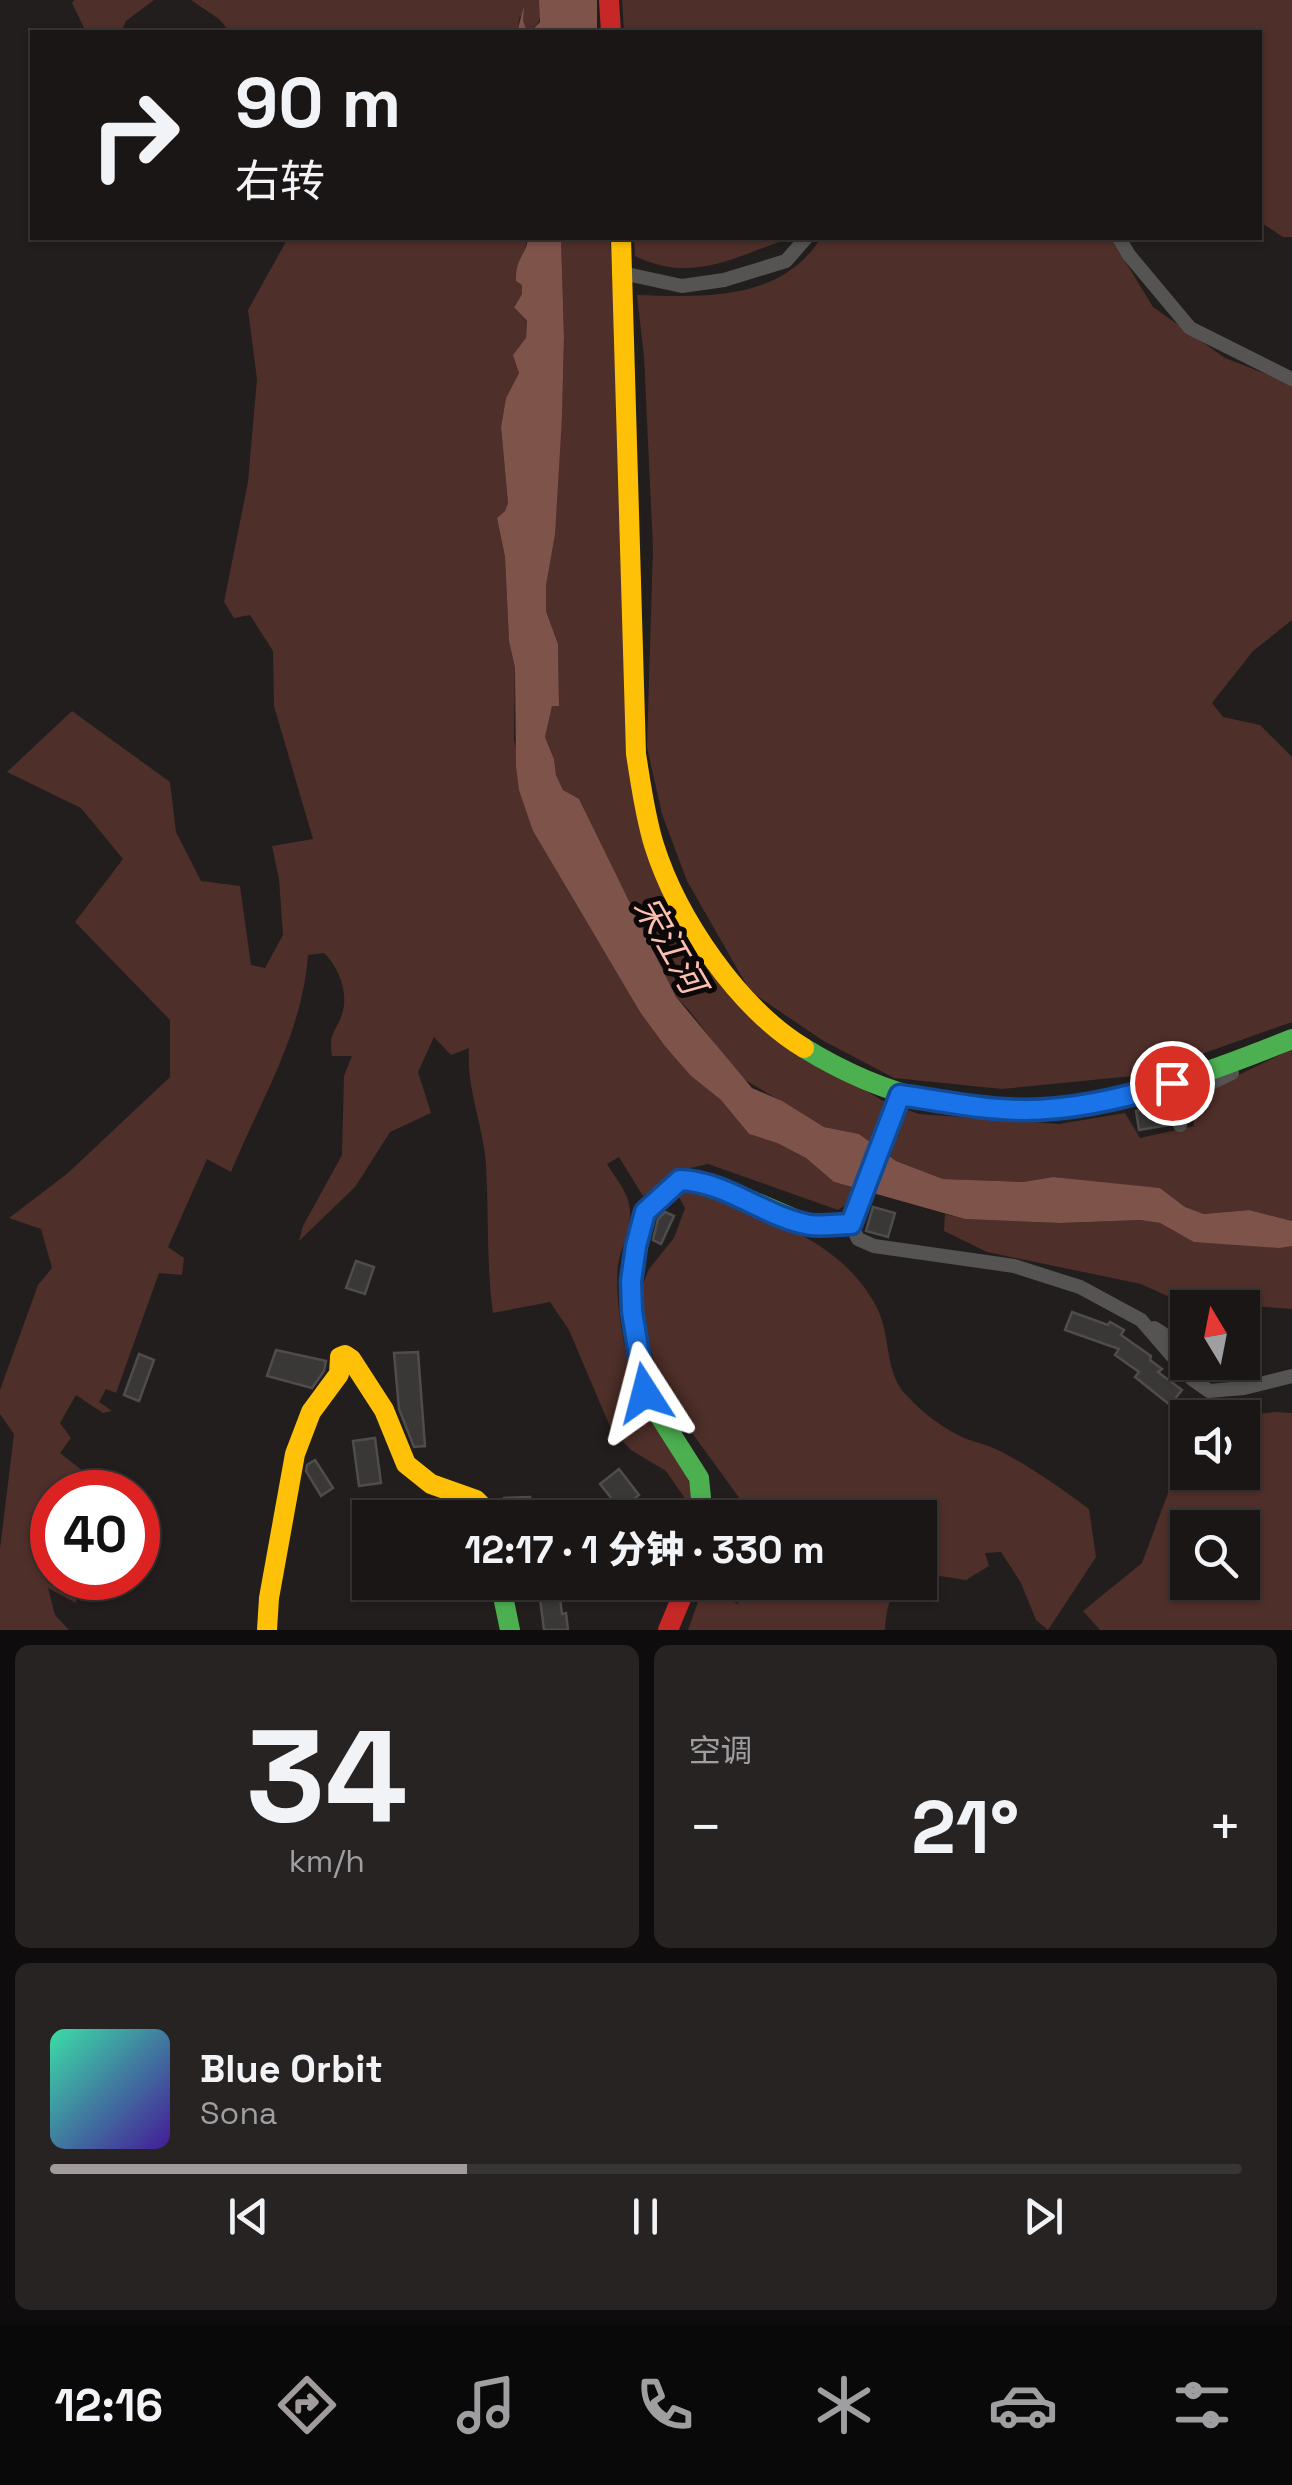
<!DOCTYPE html>
<html lang="zh">
<meta charset="utf-8">
<style>
:root{--surface:#1a1616;--page:#272323;--text:#f1f3f6;--muted:#9f9fa1;--line:#383535;--accent:#a19c9b}
body{margin:0;font-family:"Space Grotesk","Noto Sans SC",sans-serif;background:var(--page);color:var(--text);height:100vh;display:flex;flex-direction:column;font-size:38px;white-space:nowrap}
*{box-sizing:border-box;margin:0}
p{font-size:32px;color:var(--muted)}
.icon{flex:none;width:55px;height:55px;fill:none;stroke:currentColor;stroke-width:2;stroke-linecap:round;stroke-linejoin:round}
.map{position:relative;height:1630px;overflow:hidden}
.drawer{display:flex;flex-direction:column;gap:15px;padding:15px;background:#0e0c0c;flex:1}
.drawer>*{flex:none}
.guide{position:absolute;left:30px;top:30px;width:1232px;height:210px;border-radius:0px;box-shadow:0 2px 8px #0004,0 0 0 2px var(--line);background:#1a1616;color:var(--text);overflow:hidden}
.needle{width:65px;rotate:350deg}
.buttons{position:absolute;left:1170px;top:1290px;display:grid;gap:20px}
.buttons a{display:grid;place-items:center;width:90px;height:90px;border-radius:0px;background:var(--surface);box-shadow:0 2px 8px #0004,0 0 0 2px var(--line);font-size:50px}
.speed{position:absolute;left:30px;top:1470px;display:flex;gap:20px;font-size:50px;font-weight:700;text-align:center}
.speed>*{display:grid;place-content:center;width:130px;height:130px;border-radius:50%;background:var(--surface);box-shadow:0 2px 8px #0004,0 0 0 2px var(--line);line-height:1}
.speed .limit{border:15px solid #d22;background:#fff;color:#111}
.pin{position:absolute;display:grid;place-items:center;width:85px;height:85px;color:#fff;margin:-42px;border:5px solid #fff;border-radius:50%;box-shadow:0 2px 10px #0007}
.me{position:absolute;width:110px;margin:-55px;rotate:351deg;stroke-linejoin:round;filter:drop-shadow(0 0 8px #0008)}
.turn{display:flex;align-items:center;gap:35px;height:210px;padding:0 40px;font-size:45px}
.turn .icon{width:130px;height:130px;stroke-width:2.5}
.turn b{display:block;font-size:70px;line-height:85px}
.big{font-size:75px;font-weight:800;line-height:1.1}
.drawer .widget{flex:1;display:flex;flex-direction:column;justify-content:center;gap:15px;min-width:0;padding:0 35px;border-radius:15px;background:var(--page)}
.drawer .dial{align-items:center;gap:0}
.dial b{font-size:130px;line-height:1}
.song{display:flex;align-items:center;gap:30px}
.cover{width:120px;height:120px;border-radius:15px;background:linear-gradient(135deg,hsl(160 70% 55%),hsl(260 70% 35%))}
.played{height:10px;border-radius:5px;background:linear-gradient(90deg,var(--accent) 35%,var(--line) 35%)}
.keys{display:flex;justify-content:space-around;direction:ltr}
.heat{display:flex;justify-content:space-between;align-items:center;font-size:55px;direction:ltr}
.drawer .tiles{flex:1;display:grid;gap:15px;grid-template-columns:1fr 1fr}
.widget:last-child{grid-column:span 2}
.trip{position:absolute;left:352px;top:1500px;width:585px;height:100px;border-radius:0px;background:var(--surface);box-shadow:0 2px 8px #0004,0 0 0 2px var(--line);font-weight:800;line-height:100px;text-align:center}
.dock{display:flex;height:160px;justify-content:space-around;align-items:center;background:#0a0909;color:var(--muted)}
.dock .icon{width:70px;height:70px}
.dock .selected{color:var(--accent)}
.dock b{font-size:45px;color:var(--text)}
.map>svg:first-child{display:block}
.green{fill:#4f2f29;fill-rule:evenodd}
.water{fill:#7e534a}
.building{fill:#3a3737;stroke:#4f4c4b;stroke-width:2.5}
.lines{fill:none;stroke-linecap:round;stroke-linejoin:round}
.street{stroke:#555453;stroke-width:14}
.fast{stroke:#4caf50;stroke-width:20}
.slow{stroke:#ffc107;stroke-width:20}
.jam{stroke:#c62828;stroke-width:20}
.route-casing{stroke:#114b97;stroke-width:25}
.route{stroke:#1a73e8;stroke-width:18}
.labels{text-anchor:middle;stroke-width:10;stroke-linejoin:round;paint-order:stroke}
.water-label{font-size:35px;font-style:italic;fill:#fdbeb2;stroke:#0b0807}
</style>
<div class="map">
<svg width="1292" height="1630" viewBox="0 0 1292 1630">
<rect width="100%" height="100%" fill="#221e1d"/>
<g class="green">
<polygon points="74,0 154,0 126,21 121,32 86,32 72,3"/>
<path d="M191 0H539C542 13 542 28 526 30L520 15 517 32H230L219 19Z"/>
<polygon points="622,0 1292,0 1292,237 1283,237 1260,222 1260,32 624,32"/>
<path d="M288 238H528L516 281 522 284V294L514 306 527 322 526 339 514 354 519 373 506 398 501 427 508 503 505 511 497 518 505 557 509 641 515 668 514 740 533 831 640 1012 691 1076 721 1100 749 1134 777 1143 806 1158 834 1182 854 1188 850 1202 838 1210 708 1164 686 1169 643 1196 619 1157 607 1164C614 1176 627 1191 629 1204 634 1225 621 1245 618 1265 614 1298 625 1355 635 1387 648 1428 703 1472 692 1517L684 1497 666 1471 631 1450 611 1429 569 1330 550 1302 493 1313C486 1263 489 1214 486 1164 483 1124 466 1088 469 1048L451 1055 434 1037 418 1072 431 1113 390 1132 355 1187 299 1241 303 1226 342 1155 344 1076 352 1056H332C328 1031 337 1032 343 1011 348 991 338 966 324 953L308 955C302 1035 261 1099 231 1172L207 1159 168 1247 184 1258 182 1275 159 1273 116 1393 106 1389 99 1402 112 1411 103 1413 76 1395 60 1423 71 1438 60 1453 83 1471 64 1492H52V1578H127L119 1590 80 1581 76 1603 48 1588 55 1615 69 1630H0V1549L14 1434 0 1414V1390L38 1285 52 1268 41 1229 9 1218 68 1173 170 1077V1020L75 922 123 859 81 808 7 772 72 711 170 782 176 832 201 881 240 886 251 965 265 968 283 935 279 879 272 846 313 839 274 706 273 651 250 615 234 618 224 602 248 482 257 379 248 310Z"/>
<polygon points="561,238 610,238 644,830 759,1027 885,1102 919,1114 1059,1124 1125,1113 1140,1138 1194,1126 1191,1098 1292,1049 1292,1221 1249,1210 1204,1214 1185,1207 1160,1188 1147,1187 1053,1177 1023,1182 943,1179 896,1161 859,1134 824,1127 740,1077 689,1010 676,997 579,800 563,790 556,775 554,759 545,737 552,705 559,705 558,644 546,611 546,585 562,417 564,337"/>
<path d="M634 238H790C735 257 691 284 635 256Z"/>
<path d="M821 238H1111L1153 307 1225 358 1292 384V620L1253 651 1212 703 1223 717 1260 725 1292 757V1022L1143 1075 1002 1089 894 1078 822 1040 750 991 687 881 662 814 647 747 653 548 644 357 637 295C704 297 780 302 821 238Z"/>
<path d="M690 1189 702 1190C766 1221 839 1237 876 1306 892 1335 883 1373 908 1397 923 1413 944 1429 964 1438 975 1442 988 1445 1000 1451 1031 1467 1061 1488 1089 1509L1096 1557 1048 1630 1036 1620 1021 1583 1001 1552 985 1553 989 1566 966 1580 940 1576 920 1577V1518L753 1517 661 1390 644 1322 640 1303 642 1286 649 1269 674 1238 685 1208 679 1197Z"/>
<polygon points="945,1214 965,1219 1060,1223 1140,1220 1160,1223 1195,1242 1292,1246 1292,1309 1176,1300 1141,1284 987,1252 944,1231"/>
<path d="M1275 1412 1292 1413V1630H1100L1083 1611 1142 1563 1171 1485 1172 1451 1187 1439 1188 1472H1242V1418L1233 1417ZM1188 1528H1242V1582H1188Z"/>
<path d="M746 1583V1582L907 1583C889 1590 886 1612 885 1630H688L703 1588 738 1604Z"/>
</g>
<g class="water">
<polygon points="539,0 597,0 597,32 517,32 524,6 523,21 526,29 533,29 540,22"/>
<path d="M528 238H561L564 337 562 417 555 534 546 585V611L558 644 559 706H552L545 737 554 759 556 775 563 790 579 799 676 997 752 1088 782 1101 824 1127 859 1134 896 1161 943 1179 1023 1182 1053 1177 1160 1188 1185 1207 1204 1214 1249 1210 1292 1221V1246L1279 1248 1194 1242 1160 1223 1140 1220 1060 1223 965 1219 834 1182 806 1158 777 1143 749 1134 721 1100 691 1076 665 1046 640 1012 533 831 519 790 516 766 515 668 509 641 505 557 497 518 505 511 508 503 501 427 506 398 519 373 513 355 526 338 527 321 514 307 522 294V285L516 281C515 258 527 254 528 238Z"/>
</g>
<g class="building">
<polygon points="1169,1103 1169,1125 1139,1130 1136,1111"/>
<polygon points="873,1207 895,1213 888,1237 866,1231"/>
<polygon points="665,1212 674,1216 661,1244 653,1240 658,1219"/>
<polygon points="356,1261 374,1267 365,1294 346,1288"/>
<polygon points="1072,1312 1108,1325 1110,1322 1124,1330 1121,1335 1151,1356 1150,1360 1162,1369 1158,1372 1182,1390 1170,1405 1135,1377 1139,1372 1115,1355 1119,1349 1065,1330"/>
<polygon points="276,1350 326,1361 324,1371 312,1388 267,1376"/>
<polygon points="418,1352 425,1446 414,1447 399,1409 394,1353"/>
<polygon points="139,1354 154,1360 139,1401 124,1395"/>
<polygon points="375,1438 381,1483 359,1486 353,1441"/>
<polygon points="315,1460 333,1488 321,1496 306,1471 307,1465"/>
<polygon points="619,1469 639,1495 620,1509 600,1484"/>
<polygon points="530,1497 531,1518 505,1518 504,1498"/>
<polygon points="447,1504 458,1508 459,1518 432,1518 431,1505"/>
<polygon points="538,1583 558,1583 562,1614 566,1613 568,1630 544,1630"/>
</g>
<g class="lines">
<g class="street">
<polyline points="1119,238 1129,255 1190,328 1292,379"/>
<polyline points="622,273 682,286 724,280 786,261 806,238"/>
<polyline points="1180,1125 1180,1098 1232,1073"/>
<polyline points="851,1224 858,1239 874,1246 1014,1266 1080,1287 1141,1320 1192,1379 1209,1391 1244,1388 1292,1376"/>
<polyline points="1154,1328 1188,1350"/>
<polyline points="1201,1362 1206,1365"/>
</g>
<g class="fast">
<path d="M804 1048C973 1152 1121 1108 1292 1039"/>
<polyline points="703,1518 699,1478 645,1393 633,1311 631,1281 645,1212 680,1180 720,1187 811,1226 851,1224 900,1095"/>
<polyline points="500,1582 510,1630"/>
</g>
<g class="slow">
<path d="M621 238 636 754C641 785 645 816 654 845 677 918 738 1008 804 1048"/>
<polyline points="267,1630 269,1598 295,1454 311,1412 339,1374 340,1357 345,1355 351,1359 384,1410 406,1464 431,1484 476,1500 481,1505 484,1518"/>
</g>
<g class="jam">
<polyline points="609,0 611,32"/>
<polyline points="668,1630 688,1582"/>
</g>
</g>
<g class="lines">
<g class="route-casing">
<path id="route" d="M645 1393 632 1311 631 1281 636 1246 645 1212 680 1180C728 1182 764 1217 810 1225 823 1227 838 1224 851 1224L900 1095C942 1101 983 1110 1025 1110 1074 1110 1125 1098 1172 1083"/>
</g>
<use href="#route" class="route"/>
</g>
<g class="labels">
<g class="water-label">
<text transform="translate(670 945) rotate(60)" y="12">宋江河</text>
</g>
</g>
</svg>
<div class="buttons">
<a><svg class="needle" viewBox="-14 -14 28 28"><path d="M0-13l5 13h-10z" fill="#e53935"/><path d="M0 13l5-13h-10z" fill="#9f9fa1"/></svg></a>
<a><svg class="icon" aria-label="sound" viewBox="0 0 24 24"><path d="M4 9h4l5-4v14l-5-4H4zM17 9q2 3 0 6"/></svg></a>
<a><svg class="icon" aria-label="search" viewBox="0 0 24 24"><circle cx="10" cy="10" r="6"/><path d="M15 15l6 6"/></svg></a>
</div>
<div class="speed"><div class="limit">40</div></div>
<div class="pin" style="left:1172px;top:1083px;background:#d93025"><svg class="icon" aria-label="arrive" viewBox="0 0 24 24"><path d="M6 21V4h12l-3 4 3 4H6"/></svg></div>
<svg class="me" style="left:645px;top:1393px" viewBox="-20 -20 40 40"><path d="M0-17L14 15 0 8-14 15z" fill="#1a73e8" stroke="#fff" stroke-width="4"/></svg>
<div class="trip">12:17 · 1 分钟 · 330 m</div>
<div class="guide">
<div class="turn"><svg class="icon" aria-label="right" viewBox="0 0 24 24"><path d="M7 20v-9h11M14 6l5 5-5 5"/></svg><div><b>90 m</b>右转</div></div>
</div>
</div>
<section class="drawer">
<div class="tiles">
<div class="widget dial"><b>34</b><p>km/h</p></div>
<div class="widget"><p>空调</p>
<div class="heat"><a>−</a><b class="big">21°</b><a>+</a></div>
</div>
<div class="widget">
<div class="song"><i class="cover"></i><div><b>Blue Orbit</b><p>Sona</p></div></div>
<div class="played"></div>
<div class="keys"><svg class="icon" aria-label="previous" viewBox="0 0 24 24"><path d="M18 5L8 12l10 7zM5 5v14"/></svg><svg class="icon" aria-label="pause" viewBox="0 0 24 24"><path d="M8 5v14M16 5v14"/></svg><svg class="icon" aria-label="next" viewBox="0 0 24 24"><path d="M6 5l10 7-10 7zM19 5v14"/></svg></div>
</div>
</div>
</section>
<nav class="dock">
<b>12:16</b>
<svg class="icon selected" aria-label="directions" viewBox="0 0 24 24"><path d="M12 3l9 9-9 9-9-9zM9 14v-3h6M13 9l2 2-2 2"/></svg>
<svg class="icon" aria-label="music" viewBox="0 0 24 24"><path d="M9 18V5l10-2v13"/><circle cx="6" cy="18" r="3"/><circle cx="16" cy="16" r="3"/></svg>
<svg class="icon" aria-label="phone" viewBox="0 0 24 24"><path d="M5 4h4l2 5-3 2q2 4 5 5l2-3 5 2v4C11 20 4 13 5 4z"/></svg>
<svg class="icon" aria-label="climate" viewBox="0 0 24 24"><path d="M12 3v18M4 7l16 10M4 17L20 7"/></svg>
<svg class="icon" aria-label="car" viewBox="0 0 24 24"><path d="M5 17H2v-5l4-1 3-4h7l3 4 3 1v5h-3M9 17h6M6 11h13"/><circle cx="7" cy="17" r="2"/><circle cx="17" cy="17" r="2"/></svg>
<svg class="icon" aria-label="filters" viewBox="0 0 24 24"><path d="M4 7h16M4 17h16"/><circle cx="9" cy="7" r="2"/><circle cx="15" cy="17" r="2"/></svg>
</nav>
